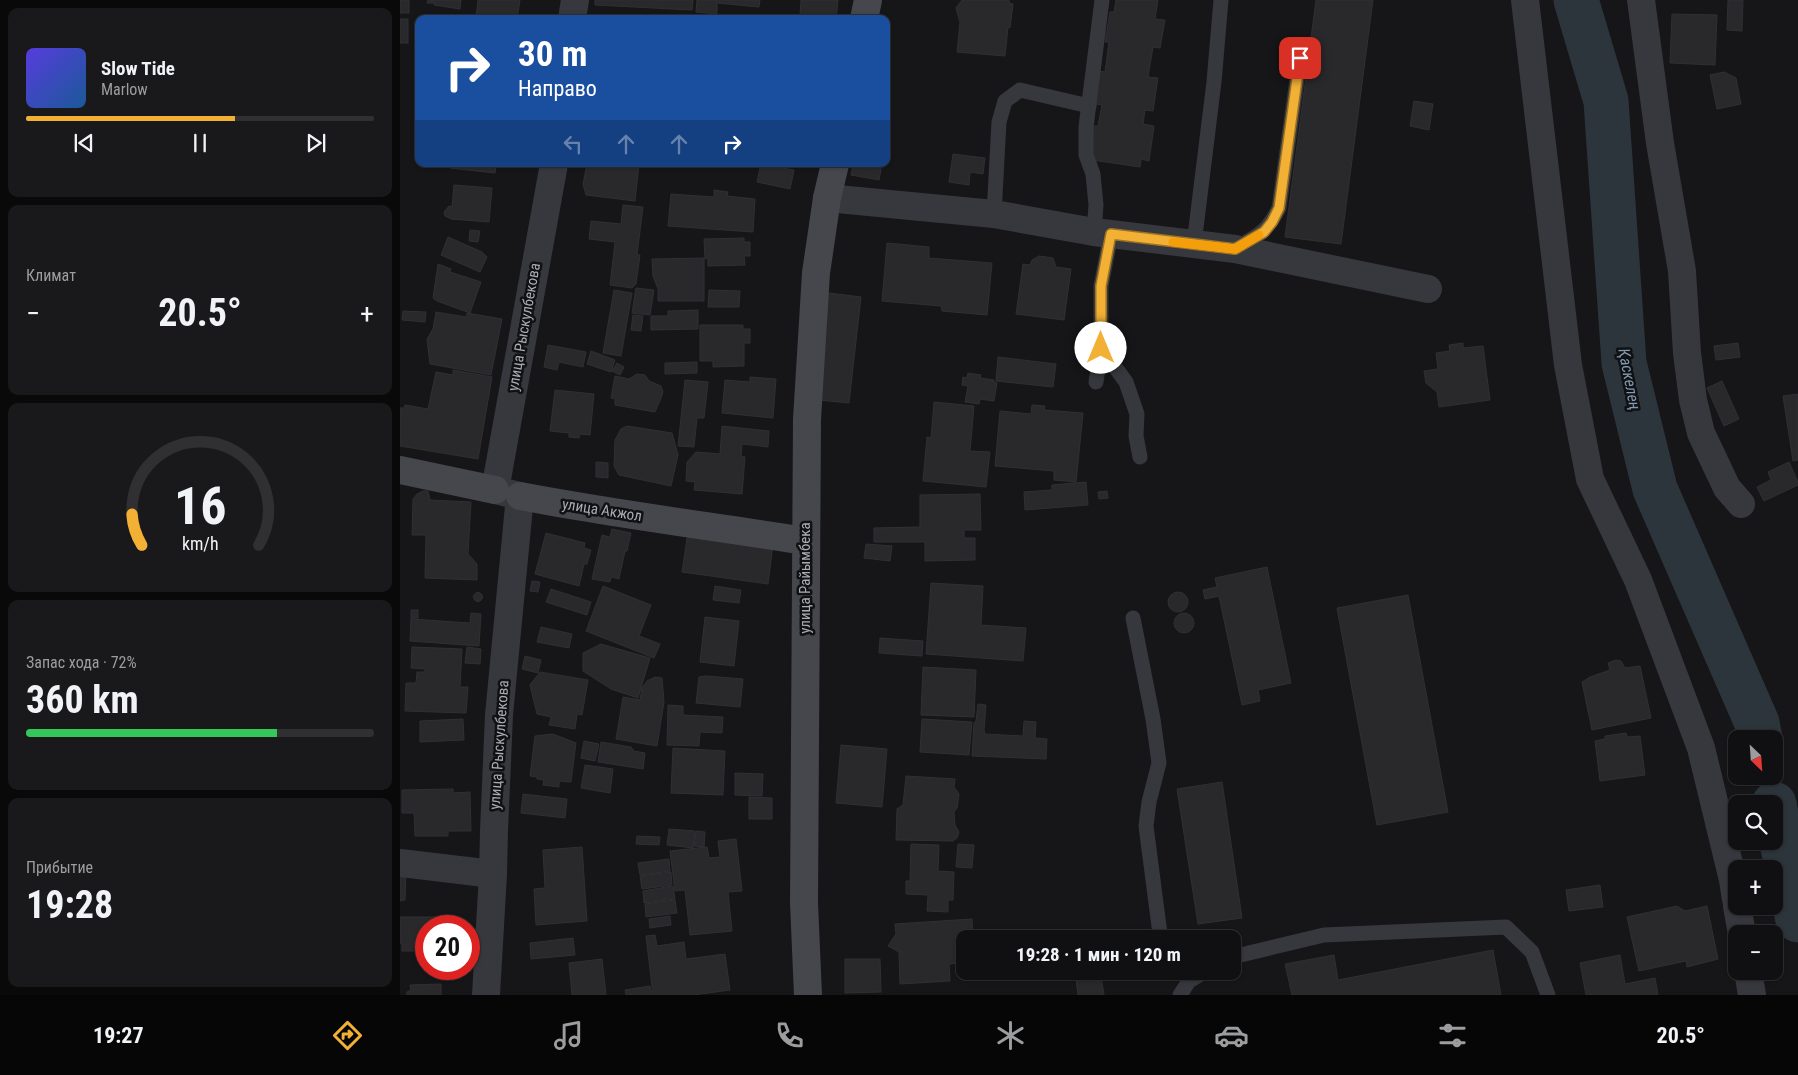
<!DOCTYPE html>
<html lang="ru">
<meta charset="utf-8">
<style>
:root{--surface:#101012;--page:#19191b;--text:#f1f3f6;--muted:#9c9d9f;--line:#303032;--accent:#f2b134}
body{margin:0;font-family:"Roboto Condensed",sans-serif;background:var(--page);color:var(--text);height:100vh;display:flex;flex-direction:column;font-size:19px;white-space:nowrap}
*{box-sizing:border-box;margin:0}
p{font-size:16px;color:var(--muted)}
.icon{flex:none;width:28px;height:28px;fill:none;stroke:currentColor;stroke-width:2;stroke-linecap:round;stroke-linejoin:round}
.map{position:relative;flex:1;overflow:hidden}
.side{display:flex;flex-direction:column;gap:8px;padding:8px;background:#09090a;width:400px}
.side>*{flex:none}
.top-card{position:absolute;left:15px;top:15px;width:475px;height:152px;border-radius:10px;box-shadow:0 1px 4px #0004,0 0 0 1px var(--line);background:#1a4fa0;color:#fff;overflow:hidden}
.needle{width:32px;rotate:155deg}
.tools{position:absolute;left:1328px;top:730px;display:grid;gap:10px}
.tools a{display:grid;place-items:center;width:55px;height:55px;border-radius:10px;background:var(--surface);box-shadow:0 1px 4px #0004,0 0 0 1px var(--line);font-size:25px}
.speed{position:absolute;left:15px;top:915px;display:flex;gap:10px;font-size:25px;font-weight:700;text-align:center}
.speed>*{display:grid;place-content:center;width:65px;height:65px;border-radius:50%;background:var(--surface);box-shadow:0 1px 4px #0004,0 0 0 1px var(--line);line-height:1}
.speed .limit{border:8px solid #d22;background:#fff;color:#111}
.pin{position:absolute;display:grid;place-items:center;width:42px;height:42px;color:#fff;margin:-21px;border-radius:10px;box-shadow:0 2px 8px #0006}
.me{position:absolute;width:55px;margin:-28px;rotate:0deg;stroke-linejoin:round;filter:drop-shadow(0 0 4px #0008)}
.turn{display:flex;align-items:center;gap:18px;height:105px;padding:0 20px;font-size:22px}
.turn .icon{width:65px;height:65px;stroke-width:2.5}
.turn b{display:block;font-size:35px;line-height:42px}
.lanes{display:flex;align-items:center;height:48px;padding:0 20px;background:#0003;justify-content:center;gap:25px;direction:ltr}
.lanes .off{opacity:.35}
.big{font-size:38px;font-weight:700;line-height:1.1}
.side .widget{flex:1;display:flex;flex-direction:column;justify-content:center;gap:8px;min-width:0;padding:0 18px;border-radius:10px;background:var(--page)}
.side .dial{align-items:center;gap:0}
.dial svg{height:130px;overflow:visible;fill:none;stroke:var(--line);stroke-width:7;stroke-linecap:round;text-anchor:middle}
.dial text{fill:var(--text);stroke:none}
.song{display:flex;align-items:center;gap:15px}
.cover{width:60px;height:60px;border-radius:8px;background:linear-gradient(135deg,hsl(250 70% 55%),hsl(210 70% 35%))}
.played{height:5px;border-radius:2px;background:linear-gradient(90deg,var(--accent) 60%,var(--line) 60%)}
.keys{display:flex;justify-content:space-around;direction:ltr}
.heat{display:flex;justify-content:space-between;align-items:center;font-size:28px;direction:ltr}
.charge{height:8px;border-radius:4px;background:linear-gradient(90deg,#34c759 72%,var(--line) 0)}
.trip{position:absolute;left:556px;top:930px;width:285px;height:50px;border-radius:10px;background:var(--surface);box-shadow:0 1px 4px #0004,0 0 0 1px var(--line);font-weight:700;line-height:50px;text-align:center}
.dock{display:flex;height:80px;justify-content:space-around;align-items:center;background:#060607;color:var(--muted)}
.dock .icon{width:35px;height:35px}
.dock .current{color:var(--accent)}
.dock b{font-size:22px;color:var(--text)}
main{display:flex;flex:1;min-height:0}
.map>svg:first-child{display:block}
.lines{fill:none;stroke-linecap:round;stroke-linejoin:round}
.river{stroke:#2c353c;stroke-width:45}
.building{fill:#29292c;stroke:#303034}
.lane{stroke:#37383d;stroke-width:15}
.street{stroke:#37383d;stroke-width:28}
.secondary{stroke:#45474d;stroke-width:28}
.route-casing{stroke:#9d7322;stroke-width:12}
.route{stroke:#f2b134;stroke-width:9}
.slow{stroke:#f59e0b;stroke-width:9}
.labels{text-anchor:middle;stroke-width:5;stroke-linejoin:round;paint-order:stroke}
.street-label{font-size:15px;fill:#a8adb8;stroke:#111113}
.water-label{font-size:16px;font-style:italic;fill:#7f9bb3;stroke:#111113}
</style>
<main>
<section class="side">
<div class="widget">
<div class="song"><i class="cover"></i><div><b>Slow Tide</b><p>Marlow</p></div></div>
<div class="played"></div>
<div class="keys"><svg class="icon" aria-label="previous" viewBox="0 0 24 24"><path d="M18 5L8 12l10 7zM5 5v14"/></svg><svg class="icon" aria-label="pause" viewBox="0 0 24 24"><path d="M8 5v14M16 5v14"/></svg><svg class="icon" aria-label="next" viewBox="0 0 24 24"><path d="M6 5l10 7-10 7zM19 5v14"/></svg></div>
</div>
<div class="widget"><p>Климат</p>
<div class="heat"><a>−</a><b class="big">20.5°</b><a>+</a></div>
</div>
<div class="widget dial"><svg viewBox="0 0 100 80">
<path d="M14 69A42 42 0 1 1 86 69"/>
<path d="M14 69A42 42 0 0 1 8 50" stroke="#f2b134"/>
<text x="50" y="56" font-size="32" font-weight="700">16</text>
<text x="50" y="72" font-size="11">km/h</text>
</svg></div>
<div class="widget"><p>Запас хода · 72%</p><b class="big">360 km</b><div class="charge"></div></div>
<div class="widget"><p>Прибытие</p><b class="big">19:28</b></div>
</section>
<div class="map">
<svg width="1398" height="995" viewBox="0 0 1398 995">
<rect width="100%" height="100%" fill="#161618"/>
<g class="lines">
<g class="river">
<polyline points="1176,0 1206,101 1224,363 1255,489 1357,723 1360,739"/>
<polyline points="1374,804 1398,920"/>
</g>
</g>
<g class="building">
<rect x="0" y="0" width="9" height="13"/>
<polygon points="28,0 61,0 60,9 34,5 34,3 27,3"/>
<polygon points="78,0 120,0 117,19 76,19"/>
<polygon points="195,0 293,0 292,10 195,5"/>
<polygon points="297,0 360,0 359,7 317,3 317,14 296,12"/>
<polygon points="401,0 438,0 436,19 400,16"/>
<polygon points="562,0 609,0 609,3 613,4 610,28 608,27 605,56 557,52 560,22 556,8"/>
<polygon points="716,0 758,0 755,19 765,20 760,48 753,47 748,77 758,78 753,111 745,110 743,124 754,126 749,161 741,159 740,167 692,160 693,126 698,126 702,105 696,104 700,71 705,72 709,42 705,42 710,12 714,12"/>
<polygon points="916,0 973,0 941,244 885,237"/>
<polygon points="1328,0 1343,0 1342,31 1327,30"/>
<polygon points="1272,14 1317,15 1315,65 1270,63"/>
<rect x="0" y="19" width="8" height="24"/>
<polygon points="1324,72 1336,78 1341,104 1317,109 1310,75"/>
<polygon points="1014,101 1033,104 1029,130 1010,126"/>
<polygon points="553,154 585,158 583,174 570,172 569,185 549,182"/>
<polygon points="51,164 96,164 95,173 50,168"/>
<polygon points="187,164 239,164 235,201 186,195 183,184"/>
<polygon points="361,164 394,170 390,189 357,182"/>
<polygon points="453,164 482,164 479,180 451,175"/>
<polygon points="54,185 92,188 89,222 51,219 45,216 44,212 49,206 52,207"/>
<polygon points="314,190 328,192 327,196 355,199 353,232 268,226 271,194 314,197"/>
<polygon points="223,205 243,207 237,255 240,255 236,284 232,288 210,285 215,242 189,239 191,221 221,224"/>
<polygon points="70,230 80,231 78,242 69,241"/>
<polygon points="48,237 82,252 87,257 80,272 41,255"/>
<polygon points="344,238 344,242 350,242 350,256 344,256 345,265 308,266 308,258 305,259 304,239"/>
<polygon points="487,243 529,247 529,258 592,263 587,315 542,311 541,306 482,301"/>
<polygon points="639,256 653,258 656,267 671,269 664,320 616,314 623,264 630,265 632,260"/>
<polygon points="304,258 304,301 258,301 258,289 253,276 252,259"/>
<polygon points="38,264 51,269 50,272 81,282 70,313 37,301 33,298"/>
<polygon points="236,288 254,290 250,315 232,313"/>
<polygon points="214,290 232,293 221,356 203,353"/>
<polygon points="309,290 340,291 339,307 308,307"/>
<polygon points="429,293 461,297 449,403 418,400"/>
<polygon points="298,310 298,329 251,330 251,316 268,316 268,311"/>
<polygon points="3,311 26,312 25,322 2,320"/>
<polygon points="36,312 66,317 67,313 102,319 91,375 30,364 27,339 33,329"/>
<polygon points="233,315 243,316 241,331 231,330"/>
<polygon points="300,325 343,325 343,329 350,329 350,343 344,343 344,366 313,367 313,361 300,361"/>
<polygon points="1063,343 1063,348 1083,346 1090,400 1039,407 1037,392 1026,383 1024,371 1038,369 1036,353 1050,351 1049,345"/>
<polygon points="1338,343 1340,357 1316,360 1314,346"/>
<polygon points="148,345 186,352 183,367 159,362 157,370 144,367"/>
<polygon points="191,351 215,360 211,372 187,364"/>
<polygon points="598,357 656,364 653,387 596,381"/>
<polygon points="297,362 297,373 265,374 265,363"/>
<polygon points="217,363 224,367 220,375 212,371"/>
<polygon points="53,370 92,377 78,459 0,446 0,408 4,408 5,405 28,409 36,372 53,375"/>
<polygon points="568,373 581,375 580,378 594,380 594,382 597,383 594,401 580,399 579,404 565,402 568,386 562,385 563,377 567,378"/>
<polygon points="237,374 245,375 249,381 261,386 263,392 261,398 255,412 215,405 215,399 211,398 215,376 229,379"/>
<polygon points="350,377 376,379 373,418 322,413 325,380 350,382"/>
<polygon points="285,380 308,382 304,418 297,418 294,447 278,446"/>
<polygon points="1322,381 1339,419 1324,426 1307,388"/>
<polygon points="155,390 194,394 190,435 180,434 179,438 169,437 169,433 150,431"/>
<polygon points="1398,394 1398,460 1393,461 1383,396"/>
<polygon points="534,402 574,406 570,451 590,452 586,487 523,481 527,437 531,438"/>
<polygon points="632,405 645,406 644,410 683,413 676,482 654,480 654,471 595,466 600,411 631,414"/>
<polygon points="227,426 272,433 278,455 271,486 219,475 214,466 215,440 221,429"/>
<polygon points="322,426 369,431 368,447 342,444 341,456 345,457 342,494 294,490 295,482 286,481 287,462 296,452 320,454"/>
<polygon points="196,462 208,463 208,478 196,477"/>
<polygon points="1389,462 1398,482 1398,485 1364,501 1357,487 1371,480 1368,472"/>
<polygon points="686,482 688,505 625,510 624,492 652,490 652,485"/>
<polygon points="23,491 28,491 30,500 71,502 68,554 77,564 77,580 25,578 26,535 12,535 13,499 17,494"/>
<polygon points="707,491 708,498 699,499 698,492"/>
<polygon points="580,494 581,530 564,530 564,538 575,538 575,560 525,561 525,542 474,542 474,528 520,527 520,495"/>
<polygon points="212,529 231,533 227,551 225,551 219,579 211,577 210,582 192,579 202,535 210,537"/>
<polygon points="288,532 373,544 368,584 282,572"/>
<polygon points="146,533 185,543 184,548 191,550 187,564 184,564 179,586 135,574"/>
<polygon points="466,544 492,546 490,561 464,558"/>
<polygon points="867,567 891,683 858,690 860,701 842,705 819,596 805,599 803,590 817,587 815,578"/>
<polygon points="132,581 140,582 138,592 130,591"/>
<polygon points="531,583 583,586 581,625 626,628 623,661 526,654"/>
<polygon points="203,586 251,605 239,636 260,644 254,658 186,631"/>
<polygon points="315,586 341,590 339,603 313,600"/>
<polygon points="151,589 191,602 187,615 146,602"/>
<circle cx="778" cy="602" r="10"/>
<circle cx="78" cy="597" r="4.5"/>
<polygon points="1008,595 1048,812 977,825 937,608"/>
<rect x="11" y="610" width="7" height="8"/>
<polygon points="71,613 81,614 79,646 10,641 11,619 70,623"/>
<circle cx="784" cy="623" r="10"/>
<polygon points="305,617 339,621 334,666 300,662"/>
<polygon points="141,627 172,634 169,648 137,642"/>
<polygon points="480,638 523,641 522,656 479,653"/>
<polygon points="201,644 250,658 238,698 211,689 183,671 183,653"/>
<polygon points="12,647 62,649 60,687 68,687 66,713 5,711 6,683 16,683 17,672 25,672 25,669 11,668"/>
<polygon points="67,647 81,649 80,664 65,663"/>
<polygon points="125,656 141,660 138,673 122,669"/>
<polygon points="1216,660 1221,661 1225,668 1240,666 1251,718 1192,730 1182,682 1190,677 1210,670 1208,663"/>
<polygon points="523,667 576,670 574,717 521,715"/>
<polygon points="140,672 188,680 182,715 177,714 175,729 149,725 151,717 137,714 130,685"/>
<polygon points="306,676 343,679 340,707 296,703 299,677"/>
<polygon points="255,677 262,678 264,702 257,746 216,739 223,697 240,700 242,688 247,681"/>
<polygon points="578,704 586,705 584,730 585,734 623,736 624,721 636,722 635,738 647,739 646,759 572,756 574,723 576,721"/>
<polygon points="268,705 283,706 283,715 323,717 322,733 300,732 299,746 267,745"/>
<polygon points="63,719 64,740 20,742 20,721"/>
<polygon points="522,719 572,722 569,755 520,752"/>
<polygon points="1226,733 1227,737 1240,736 1245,775 1200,781 1195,741 1205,739 1205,736"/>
<polygon points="153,734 176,743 171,782 159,781 159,787 143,785 144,780 137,779 137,777 130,776 135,736"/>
<polygon points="184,741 199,744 195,761 181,758"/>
<polygon points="201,742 231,747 234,751 245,753 243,769 198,762"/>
<polygon points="441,745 487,749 482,807 436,803"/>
<polygon points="273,748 325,751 323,795 271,793"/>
<polygon points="185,765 213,769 210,793 181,788"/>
<polygon points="335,773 363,774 362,796 335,795"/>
<polygon points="506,776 555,779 554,787 559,794 557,808 554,812 555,825 559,832 557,838 553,841 496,840 497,809 503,805"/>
<polygon points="822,782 842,918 798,924 777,789"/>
<polygon points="53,789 53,793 70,792 71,831 48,831 48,836 15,836 14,813 2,813 2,790"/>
<polygon points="123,794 167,799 165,818 121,813"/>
<polygon points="349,797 372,798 372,819 349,819"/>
<polygon points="269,829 295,831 293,848 267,845"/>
<polygon points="296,831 305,832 304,847 294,846"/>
<polygon points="237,836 260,837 259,845 236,844"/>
<polygon points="336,839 342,891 328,892 332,931 290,935 285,890 275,891 270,851 307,847 309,858 320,857 318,841"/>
<polygon points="511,844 539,845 538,871 554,872 553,900 548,900 548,912 527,911 528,895 506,894 506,881 510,881"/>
<polygon points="558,844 574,845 572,868 556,867"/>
<polygon points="182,847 187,921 136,925 134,889 145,888 143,850"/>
<polygon points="269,859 270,871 240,875 238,863"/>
<polygon points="0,870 6,870 5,900 0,901"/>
<polygon points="271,872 272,885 242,889 240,876"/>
<polygon points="1200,885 1203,907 1169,911 1166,890"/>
<polygon points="273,886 275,899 244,903 243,891"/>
<polygon points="275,900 277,913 246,917 245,904"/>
<polygon points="1277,906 1285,911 1307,906 1318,959 1287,967 1286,961 1239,971 1227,917"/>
<polygon points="270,916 271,925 250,928 249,919"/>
<polygon points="0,917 41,917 41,926 26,926 26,951 2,951 2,943 0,943"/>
<polygon points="572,919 573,939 565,939 565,949 560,950 561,963 549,964 550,981 500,984 499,952 488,946 496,934 495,924"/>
<polygon points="255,935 257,946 284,942 286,959 325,954 330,990 293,995 253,995 246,936"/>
<polygon points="173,938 175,955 131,959 130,943"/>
<polygon points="1093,950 1101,995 892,995 885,964 934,955 938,980"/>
<polygon points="1220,955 1225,984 1255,978 1258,995 1186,995 1180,963"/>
<polygon points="202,959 206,995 172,995 169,963"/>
<polygon points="445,959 480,959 481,992 445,993"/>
<polygon points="675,971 700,971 704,995 678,995"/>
<polygon points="41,984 41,995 7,995 7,992 11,990 10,985"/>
<polygon points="250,986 252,995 226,995 225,990"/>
</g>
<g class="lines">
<g class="lane">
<polyline points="594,214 599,122 605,101 620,90 689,106"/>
<polyline points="694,232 696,205 693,174 686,155 686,127 702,0"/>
<polyline points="711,234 701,286 701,348 726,382 737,414 736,436 740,457"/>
<polyline points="794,244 814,82 821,0"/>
<path d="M836 248C859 235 867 232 879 208L900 58"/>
<polyline points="696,382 701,348"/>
<polyline points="733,618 753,719 759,763 749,802 746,826 760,934 762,939"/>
<polyline points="832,957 924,935 1106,927 1132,952 1148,995"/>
<polyline points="780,995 789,981 806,971"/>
</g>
<g class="street">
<polyline points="1125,0 1168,365 1190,479 1238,580 1301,748 1333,880 1336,899"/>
<polyline points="1241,0 1260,143 1282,271 1287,353 1293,400 1301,433 1327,488 1341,504"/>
<polyline points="172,19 175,0"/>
<polyline points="427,198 594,214 694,232 835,249 1028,289"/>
<polyline points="0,863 93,874"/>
<polyline points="1337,906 1342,934"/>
<polyline points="1348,971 1352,995"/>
<polyline points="86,995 93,874 94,831 99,715 120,496 95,490 154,164"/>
</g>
<g class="secondary">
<polyline points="464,19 468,0"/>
<polyline points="0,470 95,490"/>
<path d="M120 496C214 514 310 526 405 541"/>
<polyline points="408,995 404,903 407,419 416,273 427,198 435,164"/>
</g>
</g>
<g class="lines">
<g class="route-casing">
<polyline id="route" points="701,348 701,286 711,234 835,249 864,232 872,222 879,208 900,58"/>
</g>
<use href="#route" class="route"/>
<polyline class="slow" points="773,242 835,249 859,235"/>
</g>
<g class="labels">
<g class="street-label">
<text transform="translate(124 327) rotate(-80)" y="5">улица Рыскулбекова</text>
<text transform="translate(202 510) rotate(9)" y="5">улица Акжол</text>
<text transform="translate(405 578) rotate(-90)" y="5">улица Райымбека</text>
<text transform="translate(99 745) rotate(-86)" y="5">улица Рыскулбекова</text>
</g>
<g class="water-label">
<text transform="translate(1230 379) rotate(79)" y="6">Қаскелең</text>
</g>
</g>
</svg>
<div class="tools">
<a><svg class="needle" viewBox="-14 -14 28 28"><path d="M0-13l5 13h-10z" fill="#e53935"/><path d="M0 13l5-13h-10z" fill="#9c9d9f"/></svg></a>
<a><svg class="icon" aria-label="search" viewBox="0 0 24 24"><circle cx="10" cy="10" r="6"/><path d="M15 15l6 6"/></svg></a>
<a>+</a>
<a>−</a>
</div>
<div class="speed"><div class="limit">20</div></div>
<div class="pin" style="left:900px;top:58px;background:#d93025"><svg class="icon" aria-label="arrive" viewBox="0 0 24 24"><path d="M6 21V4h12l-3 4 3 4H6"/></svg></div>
<svg class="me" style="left:701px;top:348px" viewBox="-20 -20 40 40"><circle r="19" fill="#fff"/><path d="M0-13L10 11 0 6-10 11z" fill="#f2b134"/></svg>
<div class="trip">19:28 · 1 мин · 120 m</div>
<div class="top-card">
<div class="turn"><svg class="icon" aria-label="right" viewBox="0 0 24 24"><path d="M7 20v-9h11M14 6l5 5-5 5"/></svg><div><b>30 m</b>Направо</div></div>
<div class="lanes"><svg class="icon off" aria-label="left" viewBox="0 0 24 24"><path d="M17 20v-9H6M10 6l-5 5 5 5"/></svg><svg class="icon off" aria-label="ahead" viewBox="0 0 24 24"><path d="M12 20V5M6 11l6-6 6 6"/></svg><svg class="icon off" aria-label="ahead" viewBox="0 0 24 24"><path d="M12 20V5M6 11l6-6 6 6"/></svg><svg class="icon" aria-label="right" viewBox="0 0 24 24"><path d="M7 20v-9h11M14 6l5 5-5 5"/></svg></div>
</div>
</div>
</main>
<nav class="dock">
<b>19:27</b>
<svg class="icon current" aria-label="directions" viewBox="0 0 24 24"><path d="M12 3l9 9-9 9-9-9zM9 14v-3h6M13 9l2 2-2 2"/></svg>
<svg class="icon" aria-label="music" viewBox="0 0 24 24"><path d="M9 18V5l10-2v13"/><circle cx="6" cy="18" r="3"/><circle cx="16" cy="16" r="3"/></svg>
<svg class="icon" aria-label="phone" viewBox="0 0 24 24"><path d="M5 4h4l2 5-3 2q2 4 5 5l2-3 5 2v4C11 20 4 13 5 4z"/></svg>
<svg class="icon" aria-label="climate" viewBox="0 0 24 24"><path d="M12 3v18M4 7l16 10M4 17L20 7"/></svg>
<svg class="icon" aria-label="car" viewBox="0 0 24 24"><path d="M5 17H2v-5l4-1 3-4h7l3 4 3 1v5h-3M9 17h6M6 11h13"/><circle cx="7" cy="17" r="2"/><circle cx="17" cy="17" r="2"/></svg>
<svg class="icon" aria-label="filters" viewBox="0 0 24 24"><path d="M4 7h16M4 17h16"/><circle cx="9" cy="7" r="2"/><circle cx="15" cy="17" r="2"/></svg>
<b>20.5°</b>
</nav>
